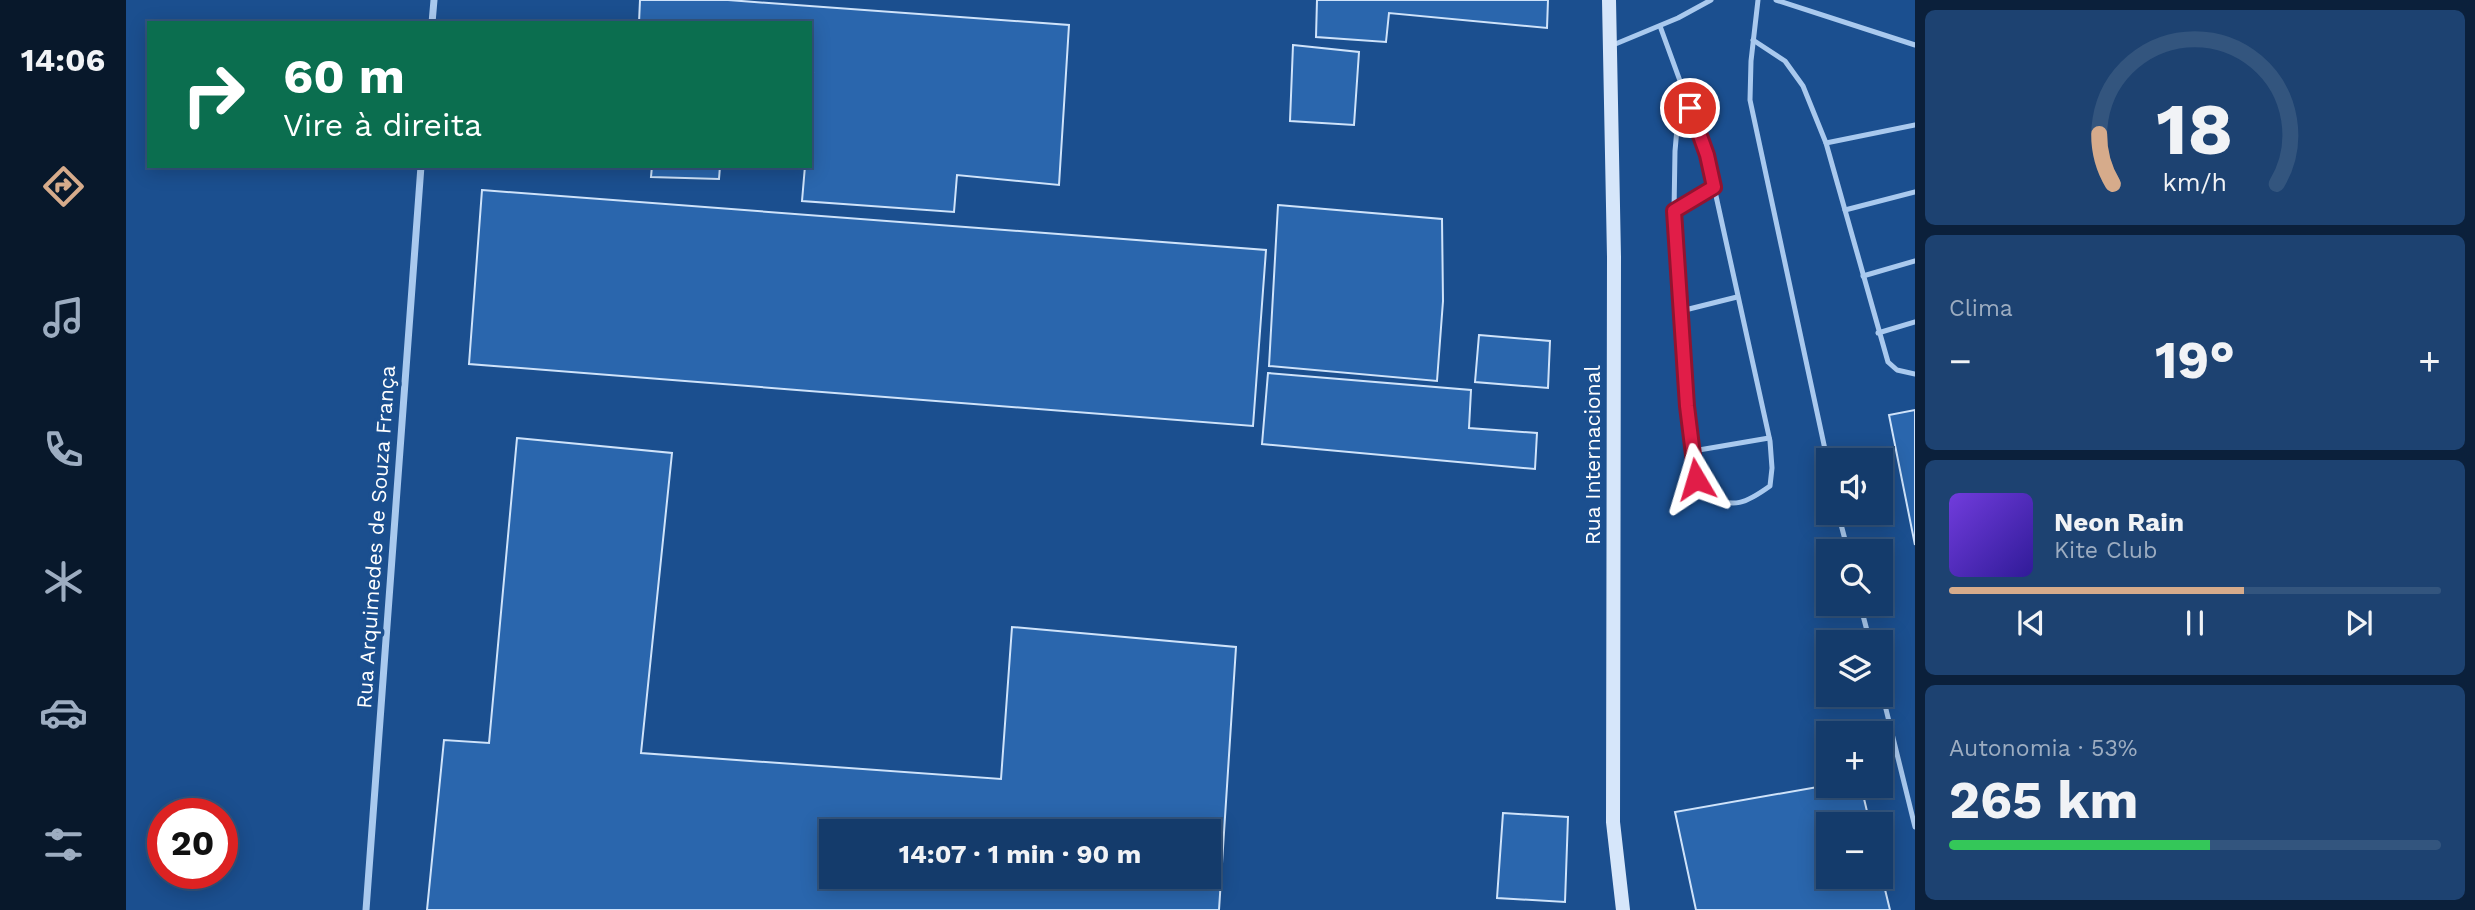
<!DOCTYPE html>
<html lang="pt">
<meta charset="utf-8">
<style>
:root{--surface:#143b6b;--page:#1d4271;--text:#f1f3f6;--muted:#9dadc1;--line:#33557e;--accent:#d6ab8b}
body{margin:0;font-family:"Work Sans",sans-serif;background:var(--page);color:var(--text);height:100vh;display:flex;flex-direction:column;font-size:26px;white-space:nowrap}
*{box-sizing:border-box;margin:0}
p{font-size:23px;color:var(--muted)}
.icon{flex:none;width:38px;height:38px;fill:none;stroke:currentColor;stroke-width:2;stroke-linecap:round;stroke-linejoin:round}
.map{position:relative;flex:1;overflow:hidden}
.panel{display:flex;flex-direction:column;gap:10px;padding:10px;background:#0b203b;width:560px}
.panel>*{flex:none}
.guide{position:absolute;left:21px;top:21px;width:665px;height:147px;border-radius:0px;box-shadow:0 4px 18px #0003,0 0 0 2px var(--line);background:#0b6e4f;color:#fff;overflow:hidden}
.controls{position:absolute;left:1690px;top:448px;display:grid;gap:14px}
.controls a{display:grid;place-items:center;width:77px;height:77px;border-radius:0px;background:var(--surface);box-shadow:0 4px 18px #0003,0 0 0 2px var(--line);font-size:35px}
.speed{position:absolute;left:21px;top:798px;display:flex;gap:14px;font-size:35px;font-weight:700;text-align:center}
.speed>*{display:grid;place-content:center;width:91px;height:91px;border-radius:50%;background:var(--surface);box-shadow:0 4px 18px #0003,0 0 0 2px var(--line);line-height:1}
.speed .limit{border:10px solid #d22;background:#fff;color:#111}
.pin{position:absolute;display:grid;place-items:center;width:60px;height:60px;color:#fff;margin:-30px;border:4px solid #fff;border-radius:50%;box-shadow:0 2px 7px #0007}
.me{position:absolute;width:77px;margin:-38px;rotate:353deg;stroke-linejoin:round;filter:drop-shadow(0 0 5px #0008)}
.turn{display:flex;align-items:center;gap:24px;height:147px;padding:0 21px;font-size:32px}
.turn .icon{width:91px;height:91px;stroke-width:2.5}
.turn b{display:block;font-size:49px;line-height:60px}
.big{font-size:52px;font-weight:700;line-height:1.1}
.panel .tile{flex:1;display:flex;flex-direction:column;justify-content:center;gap:10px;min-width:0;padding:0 24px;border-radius:10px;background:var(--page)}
.panel .dial{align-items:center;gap:0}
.dial svg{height:182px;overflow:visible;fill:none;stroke:var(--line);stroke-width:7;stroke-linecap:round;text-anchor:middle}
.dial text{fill:var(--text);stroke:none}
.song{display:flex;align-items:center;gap:21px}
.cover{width:84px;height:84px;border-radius:10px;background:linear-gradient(135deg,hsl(260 70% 55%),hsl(250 70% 35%))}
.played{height:7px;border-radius:4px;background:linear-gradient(90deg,var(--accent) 60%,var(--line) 60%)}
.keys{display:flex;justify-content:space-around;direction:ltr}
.heat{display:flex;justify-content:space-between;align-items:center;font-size:38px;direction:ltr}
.charge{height:10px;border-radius:5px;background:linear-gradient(90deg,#34c759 53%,var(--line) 0)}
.trip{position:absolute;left:693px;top:819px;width:402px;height:70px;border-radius:0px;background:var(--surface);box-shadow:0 4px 18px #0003,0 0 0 2px var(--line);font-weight:700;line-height:70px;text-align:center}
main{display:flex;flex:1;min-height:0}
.dock{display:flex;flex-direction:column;width:126px;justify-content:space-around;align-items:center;background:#08182b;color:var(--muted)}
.dock .icon{width:49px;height:49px}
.dock .current{color:var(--accent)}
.dock b{font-size:32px;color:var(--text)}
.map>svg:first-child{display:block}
.building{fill:#2a66ad;stroke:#cfe3fa;stroke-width:2;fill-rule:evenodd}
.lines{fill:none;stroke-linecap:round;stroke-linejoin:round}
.lane{stroke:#a9c9ee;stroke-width:5}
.street{stroke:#a9c9ee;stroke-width:7}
.secondary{stroke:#d6e6fa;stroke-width:14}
.route-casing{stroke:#92132f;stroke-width:18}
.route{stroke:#e11d48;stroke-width:12}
.labels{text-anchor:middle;stroke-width:7;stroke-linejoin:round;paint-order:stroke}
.street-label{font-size:21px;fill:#fff;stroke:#1b4f8f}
</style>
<main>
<nav class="dock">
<b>14:06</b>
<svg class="icon current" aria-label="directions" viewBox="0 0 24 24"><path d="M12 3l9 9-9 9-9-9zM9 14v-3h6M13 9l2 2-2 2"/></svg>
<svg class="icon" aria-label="music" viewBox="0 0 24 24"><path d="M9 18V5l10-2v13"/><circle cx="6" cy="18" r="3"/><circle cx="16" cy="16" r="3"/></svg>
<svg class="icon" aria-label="phone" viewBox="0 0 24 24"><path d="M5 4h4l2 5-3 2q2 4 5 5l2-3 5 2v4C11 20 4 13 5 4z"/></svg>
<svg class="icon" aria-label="climate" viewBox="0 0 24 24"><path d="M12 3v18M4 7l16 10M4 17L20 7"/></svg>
<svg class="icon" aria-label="car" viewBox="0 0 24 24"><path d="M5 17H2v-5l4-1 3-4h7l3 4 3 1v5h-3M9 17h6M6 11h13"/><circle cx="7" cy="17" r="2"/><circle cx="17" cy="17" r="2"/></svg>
<svg class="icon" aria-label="filters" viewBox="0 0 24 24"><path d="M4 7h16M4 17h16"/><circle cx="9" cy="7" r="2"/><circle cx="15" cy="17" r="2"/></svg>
</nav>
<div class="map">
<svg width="1789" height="910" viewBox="0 0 1789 910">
<rect width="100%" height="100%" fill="#1b4f8f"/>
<g class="building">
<polygon points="514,0 602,0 943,25 933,185 831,175 828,212 676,201 679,166 684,166 684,110 687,73 684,73 684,23 513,23"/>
<polygon points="1191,0 1422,0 1421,28 1263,13 1260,42 1190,37"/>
<polygon points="1167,45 1233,52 1228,125 1164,121"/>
<polygon points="526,166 594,166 593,179 525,177"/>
<polygon points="356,190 1140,250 1127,426 343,364"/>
<polygon points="1152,205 1316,219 1317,301 1311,381 1143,366"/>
<polygon points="1353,335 1424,341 1422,388 1349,382"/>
<polygon points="1142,373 1345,390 1343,428 1411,433 1409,469 1136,444"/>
<polygon points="1789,410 1789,545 1763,415"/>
<path d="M391 438 546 453 515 753 875 779 886 627 1110 647 1093 910H301L318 740 363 743ZM705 831H1083V877H705Z"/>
<polygon points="1703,785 1735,786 1744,824 1703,824 1703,877 1755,877 1755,873 1764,910 1570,910 1549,812"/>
<polygon points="1377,813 1442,817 1439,902 1371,898"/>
</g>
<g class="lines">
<g class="lane">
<polyline points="1632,0 1625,61 1624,100 1703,468"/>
<polyline points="1650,0 1789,45"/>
<path d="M1534 26 1581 155 1644 441 1646 468 1644 486C1619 504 1609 508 1580 497L1570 479 1561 406 1548 211 1549 151 1555 84"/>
<polyline points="1627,40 1659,61 1677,86 1700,143 1762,362 1771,370 1789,374"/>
<polyline points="1487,45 1552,18 1585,0"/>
<polyline points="1700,143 1789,125"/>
<polyline points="1719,210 1789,192"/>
<polyline points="1548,211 1588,187"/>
<polyline points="1737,276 1789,261"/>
<polyline points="1555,311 1611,297"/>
<polyline points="1752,333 1789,322"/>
<polyline points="1567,451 1643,438"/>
<polyline points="1712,513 1722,551"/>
<polyline points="1734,604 1744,642"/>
<polyline points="1755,689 1789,827"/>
</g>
<g class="street">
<polyline points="306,23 308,0"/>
<polyline points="240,910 295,166"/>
</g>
<polyline class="secondary" points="1483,0 1488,257 1487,822 1497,910"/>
</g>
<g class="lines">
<g class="route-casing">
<polyline id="route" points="1564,108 1581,155 1588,187 1548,211 1561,406 1570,479"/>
</g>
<use href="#route" class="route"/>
</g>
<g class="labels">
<g class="street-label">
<text transform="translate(1467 455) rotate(-90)" y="7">Rua Internacional</text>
<text transform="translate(250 537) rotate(-86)" y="7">Rua Arquimedes de Souza França</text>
</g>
</g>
</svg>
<div class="controls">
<a><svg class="icon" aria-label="sound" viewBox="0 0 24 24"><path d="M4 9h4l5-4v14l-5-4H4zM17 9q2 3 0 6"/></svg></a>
<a><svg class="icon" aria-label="search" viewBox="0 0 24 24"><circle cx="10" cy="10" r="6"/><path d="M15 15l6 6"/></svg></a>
<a><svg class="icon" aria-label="layers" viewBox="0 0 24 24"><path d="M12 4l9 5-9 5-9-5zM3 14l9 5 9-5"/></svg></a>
<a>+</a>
<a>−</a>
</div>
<div class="speed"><div class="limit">20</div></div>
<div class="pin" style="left:1564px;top:108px;background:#d93025"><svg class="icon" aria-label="arrive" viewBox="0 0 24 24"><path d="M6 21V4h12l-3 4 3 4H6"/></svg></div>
<svg class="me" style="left:1570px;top:479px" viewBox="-20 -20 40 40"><path d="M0-17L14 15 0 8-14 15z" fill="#e11d48" stroke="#fff" stroke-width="4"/></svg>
<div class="trip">14:07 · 1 min · 90 m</div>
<div class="guide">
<div class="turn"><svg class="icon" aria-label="right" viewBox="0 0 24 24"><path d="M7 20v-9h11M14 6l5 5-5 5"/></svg><div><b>60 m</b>Vire à direita</div></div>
</div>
</div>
<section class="panel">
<div class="tile dial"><svg viewBox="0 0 100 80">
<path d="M14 69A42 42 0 1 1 86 69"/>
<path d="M14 69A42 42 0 0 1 8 47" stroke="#d6ab8b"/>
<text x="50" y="56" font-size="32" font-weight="700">18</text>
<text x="50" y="72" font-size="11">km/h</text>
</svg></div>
<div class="tile"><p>Clima</p>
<div class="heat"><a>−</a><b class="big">19°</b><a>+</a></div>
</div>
<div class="tile">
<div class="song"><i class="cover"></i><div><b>Neon Rain</b><p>Kite Club</p></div></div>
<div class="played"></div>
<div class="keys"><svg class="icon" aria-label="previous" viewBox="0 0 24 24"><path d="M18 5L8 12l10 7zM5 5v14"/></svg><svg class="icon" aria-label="pause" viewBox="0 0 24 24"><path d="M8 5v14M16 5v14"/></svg><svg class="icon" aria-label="next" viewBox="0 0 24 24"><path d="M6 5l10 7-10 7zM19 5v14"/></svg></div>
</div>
<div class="tile"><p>Autonomia · 53%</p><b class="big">265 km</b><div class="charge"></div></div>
</section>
</main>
